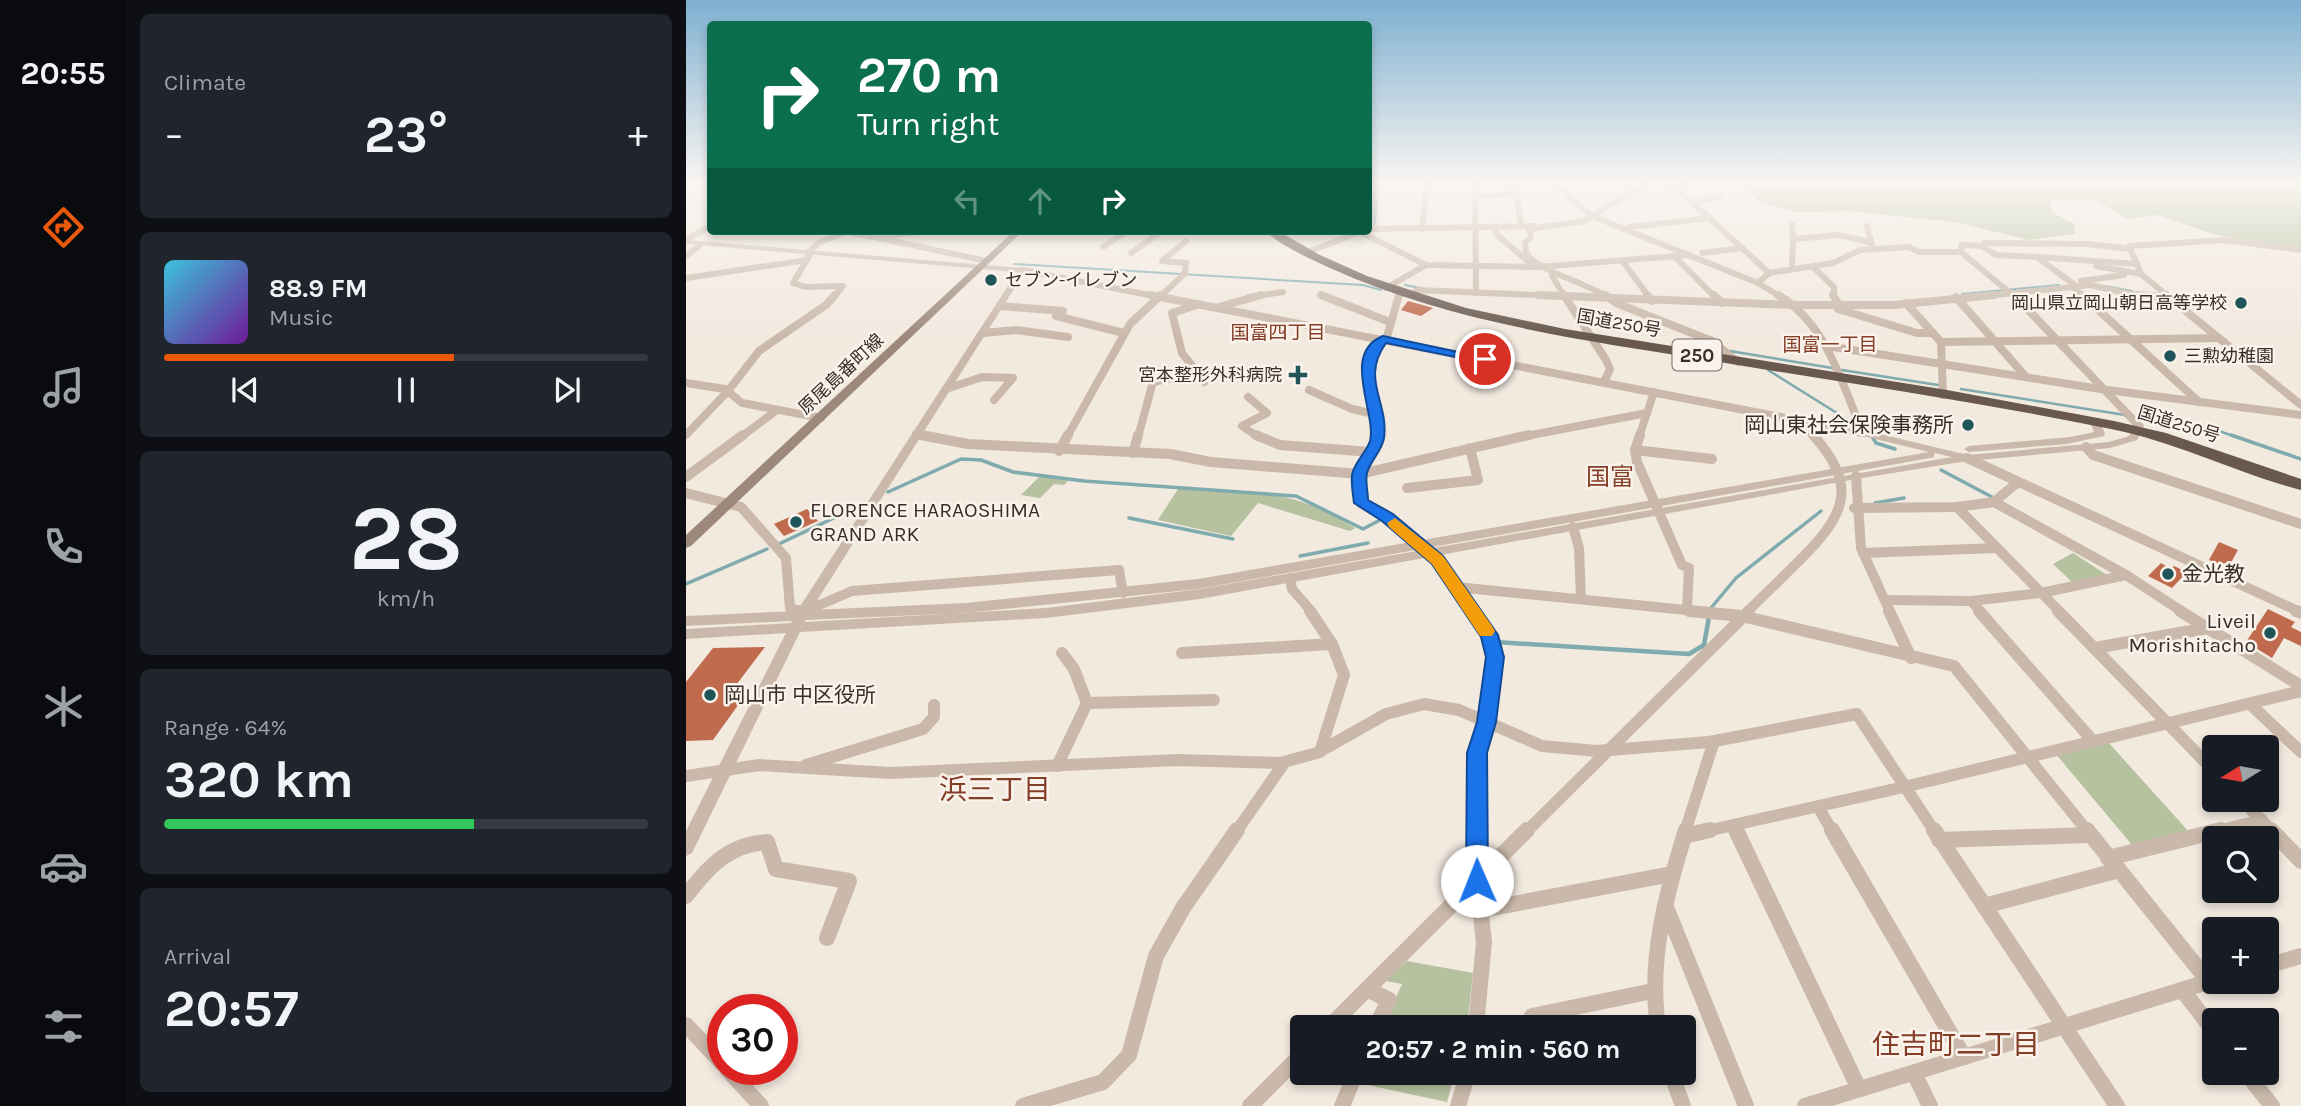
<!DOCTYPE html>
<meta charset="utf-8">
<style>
:root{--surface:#171b24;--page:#20242c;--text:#f1f3f6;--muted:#9ea1a6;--line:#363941;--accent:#ea580c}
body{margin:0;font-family:Karla,"Noto Sans JP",sans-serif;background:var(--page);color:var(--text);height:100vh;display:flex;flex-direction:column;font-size:26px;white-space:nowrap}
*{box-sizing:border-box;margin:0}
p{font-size:23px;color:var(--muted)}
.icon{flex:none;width:38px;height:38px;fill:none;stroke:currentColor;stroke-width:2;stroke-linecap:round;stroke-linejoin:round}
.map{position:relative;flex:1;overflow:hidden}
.side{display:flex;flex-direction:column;gap:14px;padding:14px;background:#0d0f14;width:560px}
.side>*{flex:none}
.top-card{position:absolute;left:21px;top:21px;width:665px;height:214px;border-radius:7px;box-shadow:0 4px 10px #0003;background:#0b6e4f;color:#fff;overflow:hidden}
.needle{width:46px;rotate:259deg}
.buttons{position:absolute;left:1516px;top:735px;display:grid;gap:14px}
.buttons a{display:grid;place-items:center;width:77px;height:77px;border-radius:7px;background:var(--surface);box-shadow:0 4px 10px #0003;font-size:35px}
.speed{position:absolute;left:21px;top:994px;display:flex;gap:14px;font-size:35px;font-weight:700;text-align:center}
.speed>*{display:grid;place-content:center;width:91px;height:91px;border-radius:50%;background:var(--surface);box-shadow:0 4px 10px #0003;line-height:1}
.speed .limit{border:10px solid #d22;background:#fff;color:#111}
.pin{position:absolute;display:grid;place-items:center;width:60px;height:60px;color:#fff;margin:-30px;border:4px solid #fff;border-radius:50%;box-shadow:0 2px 7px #0007}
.me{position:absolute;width:77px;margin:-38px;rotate:359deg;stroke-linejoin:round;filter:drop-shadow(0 0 5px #0008)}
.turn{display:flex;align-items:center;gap:24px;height:147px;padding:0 35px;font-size:32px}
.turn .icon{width:91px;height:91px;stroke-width:2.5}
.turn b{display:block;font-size:49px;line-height:60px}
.lanes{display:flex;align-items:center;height:66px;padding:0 35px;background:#0003;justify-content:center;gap:35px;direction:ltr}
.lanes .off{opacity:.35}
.big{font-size:52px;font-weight:700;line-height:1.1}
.side .tile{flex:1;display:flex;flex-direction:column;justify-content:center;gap:10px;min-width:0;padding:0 24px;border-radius:10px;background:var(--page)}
.side .dial{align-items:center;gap:0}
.dial b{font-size:91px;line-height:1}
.song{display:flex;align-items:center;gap:21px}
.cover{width:84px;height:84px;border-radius:10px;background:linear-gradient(135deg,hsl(190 70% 55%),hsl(280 70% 35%))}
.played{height:7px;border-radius:4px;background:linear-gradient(90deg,var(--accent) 60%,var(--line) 60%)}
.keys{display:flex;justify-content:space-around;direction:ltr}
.heat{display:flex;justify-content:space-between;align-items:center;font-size:38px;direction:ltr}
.charge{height:10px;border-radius:5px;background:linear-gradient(90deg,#34c759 64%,var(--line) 0)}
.trip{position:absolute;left:604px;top:1015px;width:406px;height:70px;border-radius:7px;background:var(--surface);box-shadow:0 4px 10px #0003;font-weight:700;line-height:70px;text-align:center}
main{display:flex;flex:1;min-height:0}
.dock{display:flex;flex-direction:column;width:126px;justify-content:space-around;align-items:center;background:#090b0e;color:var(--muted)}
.dock .icon{width:49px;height:49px}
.dock .selected{color:var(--accent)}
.dock b{font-size:32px;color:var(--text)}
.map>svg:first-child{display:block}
.green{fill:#b5c19f}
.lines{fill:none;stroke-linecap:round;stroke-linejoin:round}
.stream-far3{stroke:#7fabae;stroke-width:2}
.stream-far2{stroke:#7fabae;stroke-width:2.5}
.stream-far1{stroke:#7fabae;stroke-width:3.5}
.stream{stroke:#7fabae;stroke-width:4.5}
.building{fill:#c16b4e}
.minor-far4{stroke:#cab9ab;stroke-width:6}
.minor-far3{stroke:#cab9ab;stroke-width:8}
.minor-far2{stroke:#cab9ab;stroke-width:10}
.minor-far1{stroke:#cab9ab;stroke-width:12}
.minor{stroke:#cab9ab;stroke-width:16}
.tertiary{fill:#cab9ab;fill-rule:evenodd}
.secondary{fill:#9d897c;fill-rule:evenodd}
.trunk{fill:#68584e;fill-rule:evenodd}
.route{fill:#1a73e8;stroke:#114b97;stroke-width:2}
.slow{fill:#f59e0b}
.poi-dot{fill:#215458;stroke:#f9f3eb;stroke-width:2.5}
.labels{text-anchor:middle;stroke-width:5;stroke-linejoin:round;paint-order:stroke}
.far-poi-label{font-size:18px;fill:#382e2a;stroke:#f9f3eb;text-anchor:start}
.far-street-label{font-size:18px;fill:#382e2a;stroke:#f9f3eb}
.far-neighbourhood-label{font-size:19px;fill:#843d26;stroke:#f9f3eb}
.shield{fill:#f9f3eb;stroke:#726964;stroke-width:2}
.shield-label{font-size:19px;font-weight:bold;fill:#382e2a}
.poi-label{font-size:21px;fill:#382e2a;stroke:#f9f3eb;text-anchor:start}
.quarter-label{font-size:24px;fill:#843d26;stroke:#f9f3eb}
.near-neighbourhood-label{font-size:28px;fill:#843d26;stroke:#f9f3eb}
</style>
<main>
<nav class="dock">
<b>20:55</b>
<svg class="icon selected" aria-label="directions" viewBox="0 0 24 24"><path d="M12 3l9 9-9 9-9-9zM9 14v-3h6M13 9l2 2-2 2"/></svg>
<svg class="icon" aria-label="music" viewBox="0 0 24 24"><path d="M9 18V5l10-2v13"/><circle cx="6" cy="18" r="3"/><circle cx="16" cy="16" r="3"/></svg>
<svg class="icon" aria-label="phone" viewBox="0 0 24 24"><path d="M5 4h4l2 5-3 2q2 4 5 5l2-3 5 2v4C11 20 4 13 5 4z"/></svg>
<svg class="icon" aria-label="climate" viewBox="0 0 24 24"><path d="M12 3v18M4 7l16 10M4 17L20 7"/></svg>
<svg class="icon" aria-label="car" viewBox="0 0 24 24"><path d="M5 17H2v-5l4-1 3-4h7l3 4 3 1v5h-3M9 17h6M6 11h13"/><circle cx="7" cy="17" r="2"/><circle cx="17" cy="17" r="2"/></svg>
<svg class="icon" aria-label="filters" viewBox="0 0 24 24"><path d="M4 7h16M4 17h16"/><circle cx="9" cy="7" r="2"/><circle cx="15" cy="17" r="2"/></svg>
</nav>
<section class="side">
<div class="tile"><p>Climate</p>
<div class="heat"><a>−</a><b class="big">23°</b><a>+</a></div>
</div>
<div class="tile">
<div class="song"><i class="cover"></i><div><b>88.9 FM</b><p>Music</p></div></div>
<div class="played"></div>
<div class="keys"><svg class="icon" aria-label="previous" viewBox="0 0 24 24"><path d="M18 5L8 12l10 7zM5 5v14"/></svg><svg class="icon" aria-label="pause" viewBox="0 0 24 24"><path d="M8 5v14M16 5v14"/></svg><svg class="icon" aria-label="next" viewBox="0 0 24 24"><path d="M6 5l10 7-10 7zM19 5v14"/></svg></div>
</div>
<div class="tile dial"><b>28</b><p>km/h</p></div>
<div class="tile"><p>Range · 64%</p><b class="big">320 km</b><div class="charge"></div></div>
<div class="tile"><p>Arrival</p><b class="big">20:57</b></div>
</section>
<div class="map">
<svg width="1615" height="1106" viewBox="0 0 1615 1106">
<rect width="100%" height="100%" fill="#f2e9df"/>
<g class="green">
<polygon points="1052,184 1615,184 1615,248 1530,235 1472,215 1442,219 1410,201 1365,200 1365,212 1388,224 1389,234 1343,240 1269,222 1162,211 1110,212 1073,203 1060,187"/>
<polygon points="354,476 382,481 378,485 368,484 354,498 335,495"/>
<path d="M492 489C565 492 604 487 669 528L664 531 572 503 545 536 472 520Z"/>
<polygon points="1387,553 1421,575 1386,582 1367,564"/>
<polygon points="1421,741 1504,833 1447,846 1369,753"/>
<polygon points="721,961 787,973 781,1027 697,1027 716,984 700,981"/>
<polygon points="677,1073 769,1073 761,1102 672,1083"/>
</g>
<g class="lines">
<g class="stream-far3">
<polyline points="688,227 691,203"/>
<polyline points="328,264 677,285 695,290"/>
<polyline points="719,285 734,288"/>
<polyline points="1419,286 1446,291"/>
<polyline points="1276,294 1373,285"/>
</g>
<g class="stream-far2">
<polyline points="1044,351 1146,368"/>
<polyline points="1082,370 1170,425"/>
<polyline points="1156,370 1252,385"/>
<polyline points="1275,389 1439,415"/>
<polyline points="1453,417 1530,430 1550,437"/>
</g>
<g class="stream-far1">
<polyline points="1545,435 1615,459"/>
<polyline points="1187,438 1190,443 1209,449"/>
<polyline points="1255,470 1306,497"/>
<polyline points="202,492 275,459 295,460 327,472 398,481 610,496 677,529 696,519"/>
<polyline points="1189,503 1218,498"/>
<polyline points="443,518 547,539"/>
<polyline points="93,544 177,504"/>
<polyline points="614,556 682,543"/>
<polyline points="0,584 81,549"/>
<polyline points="1025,608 1050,578 1135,511"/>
</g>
<polyline class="stream" points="809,642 1003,654 1018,645 1023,617"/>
</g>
<g class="building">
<polygon points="722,301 733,304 747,308 735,316 715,310"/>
<polygon points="121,509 132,521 98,536 88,524"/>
<polygon points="1533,542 1552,550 1542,568 1523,560"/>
<polygon points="1475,563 1485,569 1488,566 1501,572 1486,588 1462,576"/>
<polygon points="1582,609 1609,622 1605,627 1615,632 1615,646 1598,638 1586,658 1560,642"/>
<polygon points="79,647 47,689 53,689 44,702 55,701 27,740 0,741 0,682 27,648"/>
</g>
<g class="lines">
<g class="minor-far4">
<polyline points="789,184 790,293"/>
<polyline points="869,184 906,216 1072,283 1095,297"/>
<polyline points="981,184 1006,202 1083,273"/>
<polyline points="986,187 1001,184"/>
<polyline points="789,195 831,194 835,227"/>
<polyline points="1006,202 1034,197"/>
<polyline points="1106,225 1107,239"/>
<polyline points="1181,226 1186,246"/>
<polyline points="944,227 1023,218"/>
<polyline points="682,229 848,226"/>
<polyline points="682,229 692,184"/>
<polyline points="736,229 741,184"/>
<polyline points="809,229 810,234 844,263"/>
<polyline points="159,231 301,261"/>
<polyline points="672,231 740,265 852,267 1003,255"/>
<polyline points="195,237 237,231"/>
<polyline points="0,240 24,226"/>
<polyline points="1295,246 1310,255 1351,257"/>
<polyline points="417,247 441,231"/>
<polyline points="1275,252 1275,245 1295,246 1298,243 1401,244 1445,249"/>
<polyline points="121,253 134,242 160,232"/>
<polyline points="125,253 107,283 120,287 157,286 148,297"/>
<polyline points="445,253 476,231"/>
<polyline points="619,253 677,231"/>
<polyline points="1016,253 1056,248"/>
<polyline points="0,256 15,244"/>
<polyline points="989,257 1029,297"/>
<polyline points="938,263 963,297"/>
<polyline points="1410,266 1455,274"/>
<polyline points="1127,267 1148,287 1148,297"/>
<polyline points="1106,269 1107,239 1153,235 1183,242"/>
<polyline points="336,270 473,297"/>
<polyline points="866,276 879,297"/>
<polyline points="0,278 121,260"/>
<polyline points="1395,281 1438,275"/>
<polyline points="1072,283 1083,273 1147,263 1174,250 1223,247 1233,252 1275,252 1329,297"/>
<polyline points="1386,286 1398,297"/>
<polyline points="1390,286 1351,257 1451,264"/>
<polyline points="700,288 740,265"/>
<polyline points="635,295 639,297"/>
<polyline points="725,295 731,290 896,297"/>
<polyline points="474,297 499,273 500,263 476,261 500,241"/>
<polyline points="563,297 597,292"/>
<polyline points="713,297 714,292"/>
<path d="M921 297C903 284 850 270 841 254 839 251 840 247 839 243L845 237 843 229 898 221 959 184"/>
<polyline points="1291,297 1404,285 1458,297"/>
<polyline points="1483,297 1455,274 1443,246 1538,240 1615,250"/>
</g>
<g class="minor-far3">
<polyline points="464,295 1177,433"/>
<polyline points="635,295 704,322"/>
<polyline points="852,295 1109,305 1208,305 1308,295"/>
<polyline points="878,295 920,360 924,369 918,382"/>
<polyline points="919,295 930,303 1026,341 1052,362"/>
<polyline points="961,295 966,301"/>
<polyline points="1028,295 1036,303"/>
<path d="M1092 295C1141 324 1155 382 1177 433"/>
<polyline points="1147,295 1153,305"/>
<polyline points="1328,295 1453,426"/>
<polyline points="1396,295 1513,402"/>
<polyline points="1450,295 1481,297"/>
<polyline points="1480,295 1615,405"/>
<polyline points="1270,297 1340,377"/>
<polyline points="1220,303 1255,342 1257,395"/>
<polyline points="314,306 377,311 370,316 438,333"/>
<polyline points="533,307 575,295"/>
<polyline points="1152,309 1231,333 1247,333"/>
<polyline points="297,333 330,330 382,337"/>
<polyline points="700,340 713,295"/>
<polyline points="1255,342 1533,338"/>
<polyline points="1141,346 1421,390 1615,415"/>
<polyline points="511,372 496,353 486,313 514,304"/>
<polyline points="0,383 39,389 56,403 135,418"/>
<polyline points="260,389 296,377 327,378 308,400"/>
<polyline points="623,390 666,409 688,414"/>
<polyline points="562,397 581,413 556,426 572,437"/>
<polyline points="1115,423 1129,437"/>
<polyline points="230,434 245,437"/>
<polyline points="0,435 42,391 73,351 140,305 149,295"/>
<polyline points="55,437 91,410"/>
<polyline points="381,437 444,324 475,295"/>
<polyline points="452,437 467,382 511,372 518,382"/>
<path d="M691 437C697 394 666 385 697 339"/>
<polyline points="835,437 961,413"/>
<polyline points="953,437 968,392"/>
</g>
<g class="minor-far2">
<polyline points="235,435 282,444 484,454 525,462 674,474 843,435"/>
<polyline points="570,435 594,445 685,452"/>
<path d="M691 435 676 477 675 503C728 531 754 564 787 612"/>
<polyline points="954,435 949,450 951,462 996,565 1003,568 1001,609"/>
<polyline points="1400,447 1407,455 1615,524"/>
<polyline points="949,450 1026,459"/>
<polyline points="373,451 382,435"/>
<polyline points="447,453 452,435"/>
<polyline points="1281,458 1614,612"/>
<polyline points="1170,476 1175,548 1204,612"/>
<polyline points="0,477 57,435"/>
<polyline points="721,488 792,480 784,448"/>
<polyline points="0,493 55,507 100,558 104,608 117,612 166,591 433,570 437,593"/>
<polyline points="1308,502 1440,575 1497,612"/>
<polyline points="1271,507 1374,612"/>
<polyline points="1168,508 1271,507 1308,502 1332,482"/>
<polyline points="887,527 893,548 895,599"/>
<polyline points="1177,553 1310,548"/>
<polyline points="604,578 606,589 626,612"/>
<polyline points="770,587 1020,612"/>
<polyline points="1200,600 1285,601 1355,593 1440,575"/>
<polyline points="1285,601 1295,612"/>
<path d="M1061 612C1079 594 1097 577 1115 559 1159 515 1173 486 1127 435"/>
</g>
<g class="minor-far1">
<polyline points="112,611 120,611"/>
<polyline points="624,611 646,644 658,675 634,752"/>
<polyline points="786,611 803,635 809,657 801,722 791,753 791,832"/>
<polyline points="1003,611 1056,616 1268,666 1402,832"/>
<polyline points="1203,611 1225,658"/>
<polyline points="1293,611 1406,740"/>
<polyline points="1372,611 1528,771"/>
<polyline points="1494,611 1615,686"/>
<polyline points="1610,611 1615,613"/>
<polyline points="1409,648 1522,628"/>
<polyline points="496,653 646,644"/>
<polyline points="401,703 528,700"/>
<polyline points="1565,705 1615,752"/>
<polyline points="120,765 237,729 248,717 248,705"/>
<polyline points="371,766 401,703 388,669 376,653"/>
<polyline points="0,776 73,765 204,773 492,760 594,763 631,753 700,714 738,704 773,710 856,746 911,751 1023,742 1171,714 1249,832"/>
<polyline points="1556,800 1587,832"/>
<polyline points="1132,807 1147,832"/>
<polyline points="1048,826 1051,832"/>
<polyline points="550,832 598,763"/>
<polyline points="840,832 1063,611"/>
<polyline points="999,832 1027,744"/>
<polyline points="1016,832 1218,787 1615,691"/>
<polyline points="1527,832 1576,820"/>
</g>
<g class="minor">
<polyline points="1050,830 1173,1089"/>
<polyline points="1146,830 1278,1057"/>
<polyline points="1248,830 1431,1106"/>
<polyline points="1401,830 1523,982"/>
<polyline points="1585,830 1615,861"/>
<polyline points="998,836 1024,830"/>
<polyline points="1253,840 1404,835"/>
<polyline points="1422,858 1535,830"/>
<path d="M0 896C22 867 43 844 81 842L90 869 163 881 141 938"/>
<polyline points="1298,906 1433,870"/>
<polyline points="980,907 1060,1106"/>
<polyline points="795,910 986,874"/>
<polyline points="1580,966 1615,956"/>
<polyline points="681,989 703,1000 690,1027"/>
<polyline points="1497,991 1528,1031"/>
<polyline points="846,1016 967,991"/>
<polyline points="0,1025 37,1064"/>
<polyline points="643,1027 841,830"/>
<polyline points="790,1027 798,942 791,881 791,830"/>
<path d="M972 1027C962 960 980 894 1000 830"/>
<polyline points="41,1069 75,1106"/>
<polyline points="985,1073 997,1106"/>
<polyline points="1228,1073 1244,1106"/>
<polyline points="1560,1073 1586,1106"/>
<polyline points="337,1106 417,1082 443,1055 470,956 497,908 551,830"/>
<polyline points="564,1106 616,1054"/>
<polyline points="656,1106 670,1073"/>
<polyline points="772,1106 782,1073"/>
<polyline points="1119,1106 1528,980"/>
</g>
<g class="tertiary">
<path d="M0 240 336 268 340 270 125 610 280 603 512 579 1243 452 1173 435 1172 433 1177 430 1282 455 1423 442 1443 436 1449 424H1457L1458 426 1451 440 1424 448 1281 461 1170 479 514 599 360 618 114 632 6 853 0 856V831L100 633 0 639V629L105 623 106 621 0 626V616L111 611 331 272 0 244ZM1248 453 1266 457 514 589 360 608 119 622 120 620 280 613 512 589 1244 458 1248 457Z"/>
<polygon points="1409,418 1414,421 1419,434 1418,436 1381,444 1283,452 1278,449 1283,446 1384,437 1408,432 1404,421"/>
</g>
<polygon class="secondary" points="328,231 337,231 5,546 0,548 0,535"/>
<path class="trunk" d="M579 231H592L634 255 681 276 780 308 879 329 1261 390 1428 421 1480 433 1615 479V490C1550 473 1491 442 1425 429 1289 401 1152 382 1015 359 889 339 761 321 644 268 623 258 596 247 579 231Z"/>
</g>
<linearGradient id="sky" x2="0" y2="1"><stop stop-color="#7eb0d1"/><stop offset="0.54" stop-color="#f9f5f1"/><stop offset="1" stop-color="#f9f5f1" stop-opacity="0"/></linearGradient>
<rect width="1615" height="338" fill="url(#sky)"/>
<path class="route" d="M697 336 805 359 799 363 700 343C674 379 703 402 698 438 696 451 684 461 681 473 679 481 682 492 682 500L707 514 757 556 812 635 818 657 810 722 801 753 802 881 799 889 791 892 783 889 780 881 781 753 791 722 800 657 795 637 746 564 696 521 668 503C667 494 665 484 666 475 668 463 680 453 684 441 691 413 654 353 697 336Z"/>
<polygon class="slow" points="709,518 757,556 806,626 809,631 806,636 794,636 746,564 703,527 701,523"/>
<g class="poi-dot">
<circle cx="305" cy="280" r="7"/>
<circle cx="1555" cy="303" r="7"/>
<circle cx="1484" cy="356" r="7"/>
<path d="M608.5 364.5h7v7h7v7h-7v7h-7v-7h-7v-7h7z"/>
<circle cx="1282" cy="425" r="7"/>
<circle cx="110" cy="522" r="7"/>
<circle cx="1482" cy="574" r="7"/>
<circle cx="1584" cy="633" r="7"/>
<circle cx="24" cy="695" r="7"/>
</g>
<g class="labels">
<g class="far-poi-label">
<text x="319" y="286">セブン-イレブン</text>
<text x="1541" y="309" text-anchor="end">岡山県立岡山朝日高等学校</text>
<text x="1498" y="362">三勲幼稚園</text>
<text x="596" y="381" text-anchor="end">宮本整形外科病院</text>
</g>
<g class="far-street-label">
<text transform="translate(933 323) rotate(10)" y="6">国道250号</text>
<text transform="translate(155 374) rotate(-43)" y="6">原尾島番町線</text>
<text transform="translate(1493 424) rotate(17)" y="6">国道250号</text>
</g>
<g class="far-neighbourhood-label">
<text x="592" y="339">国富四丁目</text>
<text x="1144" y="351">国富一丁目</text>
</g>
<rect class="shield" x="986.5" y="339.5" width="49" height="31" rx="5"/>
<g class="shield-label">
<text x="1011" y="362">250</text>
</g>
<g class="poi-label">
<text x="1268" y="432" text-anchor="end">岡山東社会保険事務所</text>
<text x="124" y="517">FLORENCE HARAOSHIMA<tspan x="124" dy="24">GRAND ARK</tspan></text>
<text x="1496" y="581">金光教</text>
<text x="1570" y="628" text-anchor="end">Liveil<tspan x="1570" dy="24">Morishitacho</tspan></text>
<text x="38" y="702">岡山市 中区役所</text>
</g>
<g class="quarter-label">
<text x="924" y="485">国富</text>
</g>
<g class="near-neighbourhood-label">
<text x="309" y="799">浜三丁目</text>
<text x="1270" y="1054">住吉町二丁目</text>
</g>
</g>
</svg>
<div class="buttons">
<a><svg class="needle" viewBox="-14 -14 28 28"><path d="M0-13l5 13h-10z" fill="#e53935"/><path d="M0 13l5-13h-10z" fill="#9ea1a6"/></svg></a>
<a><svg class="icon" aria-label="search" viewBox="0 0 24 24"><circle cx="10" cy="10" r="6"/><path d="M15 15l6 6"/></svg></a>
<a>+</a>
<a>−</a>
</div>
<div class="speed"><div class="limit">30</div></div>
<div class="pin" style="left:799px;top:359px;background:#d93025"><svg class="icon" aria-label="arrive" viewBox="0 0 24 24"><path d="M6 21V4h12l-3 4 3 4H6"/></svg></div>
<svg class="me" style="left:791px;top:881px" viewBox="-20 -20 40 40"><circle r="19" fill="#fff"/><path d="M0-13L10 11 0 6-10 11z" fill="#1a73e8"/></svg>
<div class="trip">20:57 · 2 min · 560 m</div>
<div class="top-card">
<div class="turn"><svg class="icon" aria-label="right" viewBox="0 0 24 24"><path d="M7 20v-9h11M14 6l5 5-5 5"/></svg><div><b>270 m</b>Turn right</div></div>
<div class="lanes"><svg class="icon off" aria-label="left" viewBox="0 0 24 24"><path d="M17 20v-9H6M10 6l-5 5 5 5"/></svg><svg class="icon off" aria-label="ahead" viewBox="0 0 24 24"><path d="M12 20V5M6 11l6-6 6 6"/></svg><svg class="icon" aria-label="right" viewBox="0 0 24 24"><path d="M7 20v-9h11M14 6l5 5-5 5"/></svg></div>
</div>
</div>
</main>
